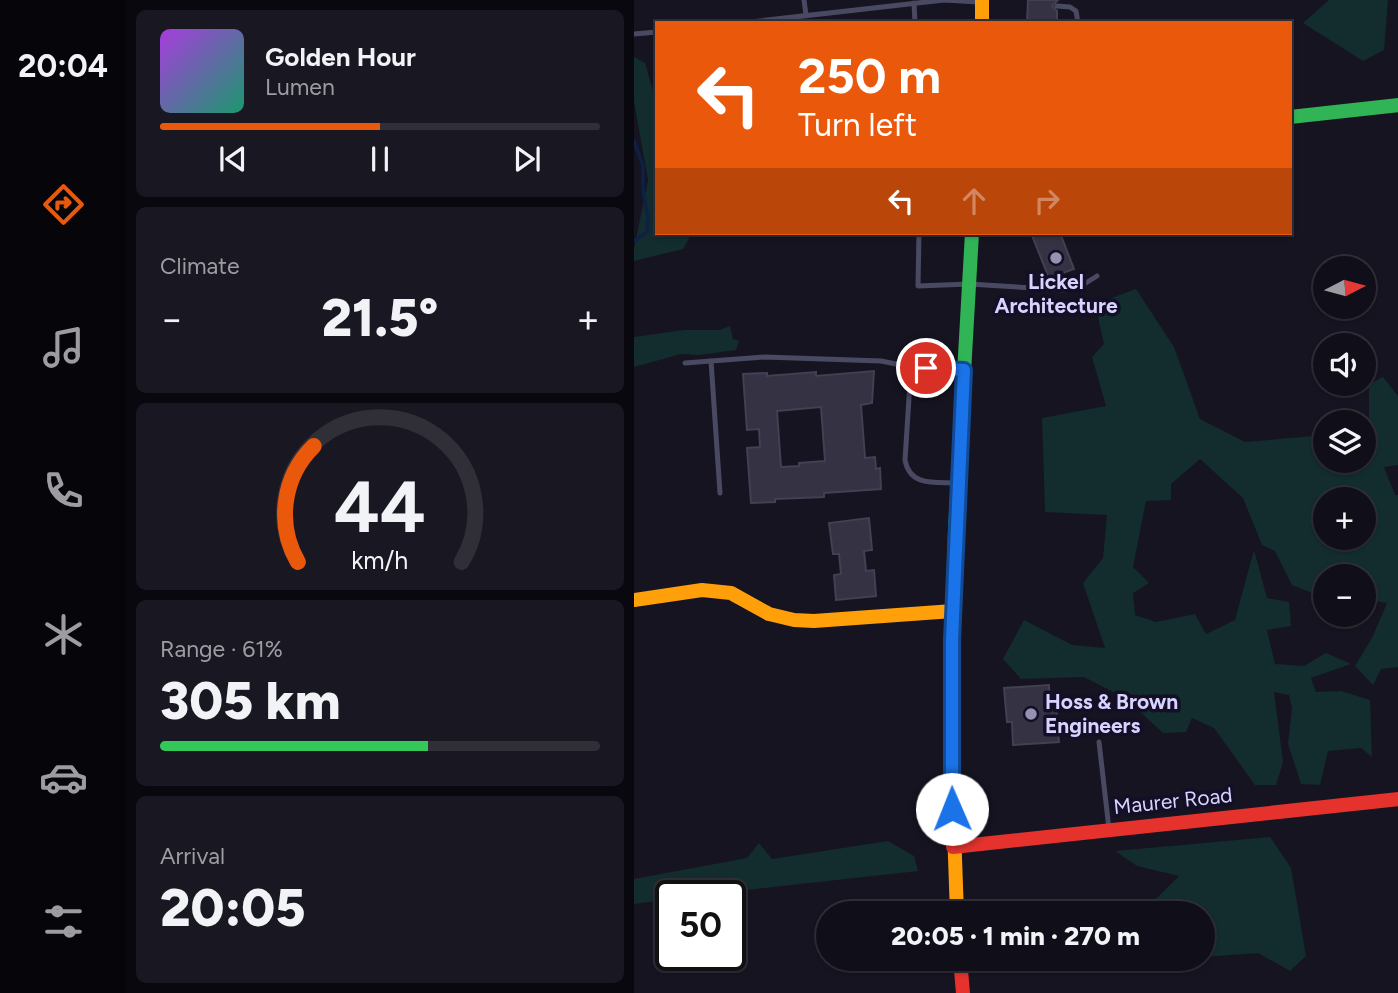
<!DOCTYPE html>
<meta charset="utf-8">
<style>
:root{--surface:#100f19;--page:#191822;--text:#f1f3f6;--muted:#9c9ca2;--line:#302f38;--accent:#ea580c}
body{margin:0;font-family:Figtree,sans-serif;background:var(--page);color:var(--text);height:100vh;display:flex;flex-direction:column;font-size:26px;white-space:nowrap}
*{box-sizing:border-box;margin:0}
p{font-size:23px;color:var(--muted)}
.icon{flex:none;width:38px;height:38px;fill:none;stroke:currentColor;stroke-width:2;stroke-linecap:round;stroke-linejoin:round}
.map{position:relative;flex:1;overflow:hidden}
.details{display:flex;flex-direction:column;gap:10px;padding:10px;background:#09080e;width:508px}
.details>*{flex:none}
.hud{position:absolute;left:21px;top:21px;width:637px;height:214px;border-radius:0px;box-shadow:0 2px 5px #0004,0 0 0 2px var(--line);background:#ea580c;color:#fff;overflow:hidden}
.needle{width:46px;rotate:84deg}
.controls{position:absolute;left:679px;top:256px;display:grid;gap:14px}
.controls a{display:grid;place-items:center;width:63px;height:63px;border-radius:50%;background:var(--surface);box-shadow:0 2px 5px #0004,0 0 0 2px var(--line);font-size:35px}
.speed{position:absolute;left:21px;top:880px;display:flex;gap:14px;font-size:35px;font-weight:700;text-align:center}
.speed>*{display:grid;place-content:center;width:91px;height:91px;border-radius:50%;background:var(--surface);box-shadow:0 2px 5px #0004,0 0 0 2px var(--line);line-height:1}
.speed .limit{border:4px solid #111;border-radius:10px;background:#fff;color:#111}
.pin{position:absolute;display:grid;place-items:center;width:60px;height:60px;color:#fff;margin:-30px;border:4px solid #fff;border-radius:50%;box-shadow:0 2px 7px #0007}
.me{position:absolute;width:77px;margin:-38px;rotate:359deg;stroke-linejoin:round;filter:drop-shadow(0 0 5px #0008)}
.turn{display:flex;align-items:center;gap:24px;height:147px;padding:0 28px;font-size:32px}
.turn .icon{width:91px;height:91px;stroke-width:2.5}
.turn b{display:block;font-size:49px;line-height:60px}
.lanes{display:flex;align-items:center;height:66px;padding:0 28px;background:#0003;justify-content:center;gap:35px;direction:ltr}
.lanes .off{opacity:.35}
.big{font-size:52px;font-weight:800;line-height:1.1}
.details .card{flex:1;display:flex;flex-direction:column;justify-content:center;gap:10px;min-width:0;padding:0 24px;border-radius:10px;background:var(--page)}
.details .dial{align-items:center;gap:0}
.dial svg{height:182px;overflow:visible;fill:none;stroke:var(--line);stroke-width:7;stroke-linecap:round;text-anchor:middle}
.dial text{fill:var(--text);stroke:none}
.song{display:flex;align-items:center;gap:21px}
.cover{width:84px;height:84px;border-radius:10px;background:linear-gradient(135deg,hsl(280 70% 55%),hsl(160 70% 35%))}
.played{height:7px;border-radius:4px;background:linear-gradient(90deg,var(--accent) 50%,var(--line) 50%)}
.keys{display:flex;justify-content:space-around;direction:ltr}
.heat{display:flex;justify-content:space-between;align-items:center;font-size:38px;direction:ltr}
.charge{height:10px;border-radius:5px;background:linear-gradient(90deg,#34c759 61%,var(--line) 0)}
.trip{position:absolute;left:182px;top:901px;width:399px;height:70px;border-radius:35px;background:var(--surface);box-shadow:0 2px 5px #0004,0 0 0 2px var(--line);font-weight:800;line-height:70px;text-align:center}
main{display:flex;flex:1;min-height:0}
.tabs{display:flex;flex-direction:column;width:126px;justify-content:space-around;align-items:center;background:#06060a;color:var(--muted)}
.tabs .icon{width:49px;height:49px}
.tabs .selected{color:var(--accent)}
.tabs b{font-size:32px;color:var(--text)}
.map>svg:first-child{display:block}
.green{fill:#132c2d;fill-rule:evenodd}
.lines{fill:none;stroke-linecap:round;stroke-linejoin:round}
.stream{stroke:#0d2144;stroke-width:3.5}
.building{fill:#343243;stroke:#433f54;stroke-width:2;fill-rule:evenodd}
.lane{stroke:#4a4962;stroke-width:5}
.fast{stroke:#30b455;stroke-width:14}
.slow{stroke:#ff9f0a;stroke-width:14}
.jam{stroke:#e5322d;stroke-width:14}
.route-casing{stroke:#114b97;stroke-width:18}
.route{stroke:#1a73e8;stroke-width:12}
.poi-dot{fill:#9591b1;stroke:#130f26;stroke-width:2.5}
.labels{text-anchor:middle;stroke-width:7;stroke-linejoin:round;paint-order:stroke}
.poi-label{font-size:21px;font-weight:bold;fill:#d9d4ff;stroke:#130f26}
.street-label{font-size:21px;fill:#d9d4ff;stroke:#130f26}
</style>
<main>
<nav class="tabs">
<b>20:04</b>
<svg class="icon selected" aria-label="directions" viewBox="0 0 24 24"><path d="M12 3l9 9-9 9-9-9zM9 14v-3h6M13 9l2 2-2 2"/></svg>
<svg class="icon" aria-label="music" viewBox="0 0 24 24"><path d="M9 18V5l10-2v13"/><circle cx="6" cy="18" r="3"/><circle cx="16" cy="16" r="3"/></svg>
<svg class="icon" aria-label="phone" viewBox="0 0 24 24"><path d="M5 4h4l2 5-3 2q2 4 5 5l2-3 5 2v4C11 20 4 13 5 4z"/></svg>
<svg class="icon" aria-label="climate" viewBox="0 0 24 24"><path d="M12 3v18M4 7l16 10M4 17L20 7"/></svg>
<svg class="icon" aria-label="car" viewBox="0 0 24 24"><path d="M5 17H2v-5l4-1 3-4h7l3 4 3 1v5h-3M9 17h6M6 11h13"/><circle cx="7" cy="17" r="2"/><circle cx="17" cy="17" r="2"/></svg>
<svg class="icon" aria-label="filters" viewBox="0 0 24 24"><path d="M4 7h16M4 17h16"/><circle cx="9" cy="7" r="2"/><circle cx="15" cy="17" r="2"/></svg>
</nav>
<section class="details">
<div class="card">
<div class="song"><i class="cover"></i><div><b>Golden Hour</b><p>Lumen</p></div></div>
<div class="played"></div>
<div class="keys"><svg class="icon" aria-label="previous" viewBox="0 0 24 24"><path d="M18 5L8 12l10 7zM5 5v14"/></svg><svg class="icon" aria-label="pause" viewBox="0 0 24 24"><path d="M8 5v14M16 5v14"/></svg><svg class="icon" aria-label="next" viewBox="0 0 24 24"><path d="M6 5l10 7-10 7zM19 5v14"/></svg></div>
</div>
<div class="card"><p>Climate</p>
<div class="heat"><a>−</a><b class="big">21.5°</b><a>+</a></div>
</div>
<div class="card dial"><svg viewBox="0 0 100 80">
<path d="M14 69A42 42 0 1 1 86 69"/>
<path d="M14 69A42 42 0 0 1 21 18" stroke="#ea580c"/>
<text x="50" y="56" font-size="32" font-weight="700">44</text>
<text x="50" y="72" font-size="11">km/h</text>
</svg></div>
<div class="card"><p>Range · 61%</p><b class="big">305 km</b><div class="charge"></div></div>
<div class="card"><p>Arrival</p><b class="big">20:05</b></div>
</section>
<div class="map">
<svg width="765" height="993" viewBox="0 0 765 993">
<rect width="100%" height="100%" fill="#161421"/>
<g class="green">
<polygon points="695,0 754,0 750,50 729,61 669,23"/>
<polygon points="0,57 11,63 20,94 23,233 58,233 49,249 0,261 0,249 14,180 0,101"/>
<path d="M502 289 540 347 566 419 611 442 691 435V460H730V431H735V384L749 377 764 396V465L750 467 761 495H764V667L747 669 739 685 721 666 738 638 753 603 730 599V576H691V598L658 585 641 551 628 545 609 498 566 459 537 484V500L512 501 499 567 515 583 499 593 501 615 522 622 561 614 572 634 601 620 620 550 633 598 655 602 657 626 633 630 641 664 670 666 692 653 717 664 677 678 682 692 707 691 736 700 738 757 727 748 694 751 686 785 667 784 654 744 658 708 655 695 640 692 649 762 642 785H621L580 728 558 718 552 732 529 733 491 698 450 677 387 679 369 659 390 620 438 645 471 648 449 583 469 558 473 515 411 512 408 418 472 406 458 357 470 344 461 304ZM691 499H730V537H691Z"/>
<polygon points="96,326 99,339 105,341 102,350 65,355 47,354 0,367 0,337 50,330 86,330"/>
<polygon points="636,837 657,868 672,956 656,971 624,953 569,957 569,914 467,913 474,908 523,898 545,876 503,866 481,851"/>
<polygon points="254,841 280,856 284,871 59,896 37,896 37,899 0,904 0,879 113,858 125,843 138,859"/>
</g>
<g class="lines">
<polyline class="stream" points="0,141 9,166 9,191 14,218 13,232 0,241"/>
</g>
<g class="building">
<polygon points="394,0 424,0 418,6 423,11 423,23 393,23"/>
<polygon points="397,233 426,233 440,269 415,278"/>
<path d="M240 371 238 403 227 405 231 458 241 457 242 469 246 468 247 489 190 493V497L141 499V502L117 503 113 448 126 447 125 429 113 430 109 374 133 373V376L182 372V376ZM187 407 191 461 165 463V466L147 467 143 411Z"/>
<polygon points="235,518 238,550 230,551 232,571 240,570 242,596 202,600 200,575 207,574 205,554 199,554 195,523"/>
<polygon points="415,685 416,707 422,707 425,742 379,745 378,722 373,722 370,688"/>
</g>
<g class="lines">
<g class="lane">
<polyline points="170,0 172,15"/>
<polyline points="280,3 281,23"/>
<polyline points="423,6 436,7 442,11 444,23"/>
<polyline points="107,23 310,0 345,2"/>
<polyline points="0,34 23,32"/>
<polyline points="285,233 284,286 335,284 430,290 444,288 463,276"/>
<polyline points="77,361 86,493"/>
<polyline points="51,363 131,357 247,361 277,367 330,370"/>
<path d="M277 367 271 460C276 487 301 482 323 483"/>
<polyline points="465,742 475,829"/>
</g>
<g class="fast">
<polyline points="656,117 765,105"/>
<polyline points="321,530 338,233"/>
</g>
<g class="slow">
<polyline points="348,0 348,23"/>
<polyline points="321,530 317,744 323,914"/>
<polyline points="0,600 68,590 97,593 135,614 160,620 180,621 319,611"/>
</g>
<g class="jam">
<polyline points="319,847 765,799"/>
<polyline points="326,959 329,993"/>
</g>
</g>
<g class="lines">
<g class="route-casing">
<polyline id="route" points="292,368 330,370 318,640 318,809"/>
</g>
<use href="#route" class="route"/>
</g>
<g class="poi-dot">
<circle cx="422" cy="258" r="7"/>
<circle cx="397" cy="714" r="7"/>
</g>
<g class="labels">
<g class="poi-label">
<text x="422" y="289">Lickel<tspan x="422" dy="24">Architecture</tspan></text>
<text x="411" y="709" text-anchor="start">Hoss &amp; Brown<tspan x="411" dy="24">Engineers</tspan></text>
</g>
<g class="street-label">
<text transform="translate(539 801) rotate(-6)" y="7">Maurer Road</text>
</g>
</g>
</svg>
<div class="controls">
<a><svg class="needle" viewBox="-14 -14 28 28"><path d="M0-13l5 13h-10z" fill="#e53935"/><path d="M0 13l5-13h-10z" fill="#9c9ca2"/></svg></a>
<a><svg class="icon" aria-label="sound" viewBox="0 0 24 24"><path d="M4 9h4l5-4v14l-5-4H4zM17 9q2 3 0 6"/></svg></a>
<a><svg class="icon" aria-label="layers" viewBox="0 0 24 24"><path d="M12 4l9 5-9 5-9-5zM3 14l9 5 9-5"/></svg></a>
<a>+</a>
<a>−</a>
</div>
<div class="speed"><div class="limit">50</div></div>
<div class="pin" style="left:292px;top:368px;background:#d93025"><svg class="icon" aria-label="arrive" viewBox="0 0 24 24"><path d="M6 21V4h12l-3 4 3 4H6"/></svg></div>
<svg class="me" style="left:318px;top:809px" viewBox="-20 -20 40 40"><circle r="19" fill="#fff"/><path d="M0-13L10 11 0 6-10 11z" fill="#1a73e8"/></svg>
<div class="trip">20:05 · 1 min · 270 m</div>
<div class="hud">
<div class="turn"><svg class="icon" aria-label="left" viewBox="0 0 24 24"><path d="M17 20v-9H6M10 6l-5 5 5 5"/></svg><div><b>250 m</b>Turn left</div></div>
<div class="lanes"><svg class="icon" aria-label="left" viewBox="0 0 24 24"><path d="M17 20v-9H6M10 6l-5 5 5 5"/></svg><svg class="icon off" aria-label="ahead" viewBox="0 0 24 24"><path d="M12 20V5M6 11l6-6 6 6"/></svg><svg class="icon off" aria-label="right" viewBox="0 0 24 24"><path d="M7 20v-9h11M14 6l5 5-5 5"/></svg></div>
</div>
</div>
</main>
